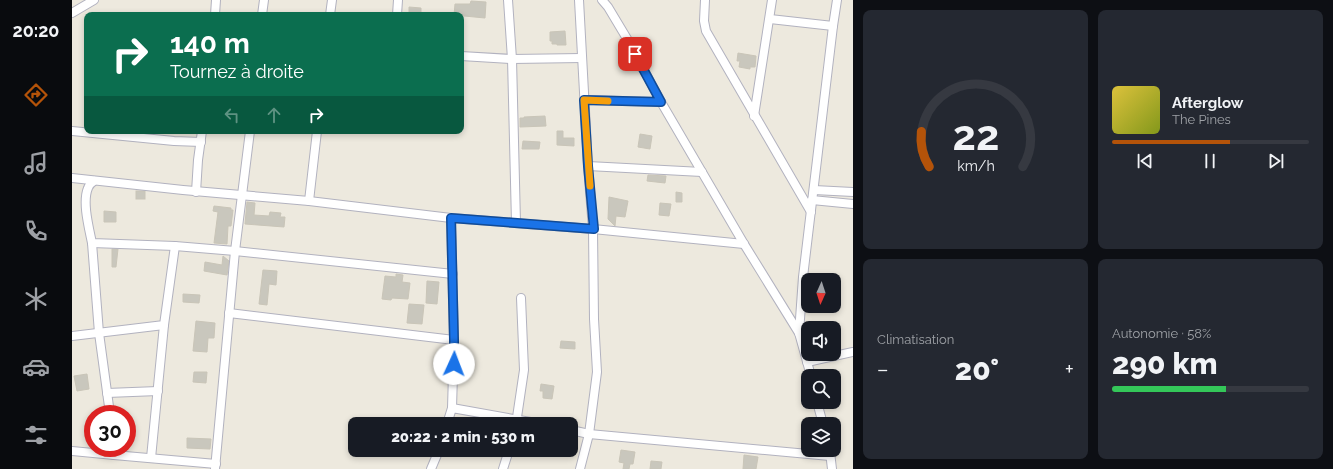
<!DOCTYPE html>
<html lang="fr">
<meta charset="utf-8">
<style>
:root{--surface:#171b24;--page:#242831;--text:#f1f3f6;--muted:#9ea1a6;--line:#363941;--accent:#b45309}
body{margin:0;font-family:Raleway,sans-serif;background:var(--page);color:var(--text);height:100vh;display:flex;flex-direction:column;font-size:15px;white-space:nowrap}
*{box-sizing:border-box;margin:0}
p{font-size:13px;color:var(--muted)}
.icon{flex:none;width:22px;height:22px;fill:none;stroke:currentColor;stroke-width:2;stroke-linecap:round;stroke-linejoin:round}
.map{position:relative;flex:1;overflow:hidden}
.sheet{display:flex;flex-direction:column;gap:10px;padding:10px;background:#0d0f14;width:480px}
.sheet>*{flex:none}
.banner{position:absolute;left:12px;top:12px;width:380px;height:122px;border-radius:8px;box-shadow:0 2px 6px #0003;background:#0b6e4f;color:#fff;overflow:hidden}
.needle{width:26px;rotate:183deg}
.tools{position:absolute;left:729px;top:273px;display:grid;gap:8px}
.tools a{display:grid;place-items:center;width:40px;height:40px;border-radius:8px;background:var(--surface);box-shadow:0 2px 6px #0003;font-size:20px}
.speed{position:absolute;left:12px;top:405px;display:flex;gap:8px;font-size:20px;font-weight:700;text-align:center}
.speed>*{display:grid;place-content:center;width:52px;height:52px;border-radius:50%;background:var(--surface);box-shadow:0 2px 6px #0003;line-height:1}
.speed .limit{border:6px solid #d22;background:#fff;color:#111}
.pin{position:absolute;display:grid;place-items:center;width:34px;height:34px;color:#fff;margin:-17px;border-radius:8px;box-shadow:0 2px 6px #0006}
.me{position:absolute;width:44px;margin:-22px;rotate:2deg;stroke-linejoin:round;filter:drop-shadow(0 0 3px #0008)}
.turn{display:flex;align-items:center;gap:14px;height:84px;padding:0 20px;font-size:18px}
.turn .icon{width:52px;height:52px;stroke-width:2.5}
.turn b{display:block;font-size:28px;line-height:34px}
.lanes{display:flex;align-items:center;height:38px;padding:0 20px;background:#0003;justify-content:center;gap:20px;direction:ltr}
.lanes .off{opacity:.35}
.big{font-size:30px;font-weight:800;line-height:1.1}
.sheet .tile{flex:1;display:flex;flex-direction:column;justify-content:center;gap:6px;min-width:0;padding:0 14px;border-radius:8px;background:var(--page)}
.sheet .dial{align-items:center;gap:0}
.dial svg{height:104px;overflow:visible;fill:none;stroke:var(--line);stroke-width:7;stroke-linecap:round;text-anchor:middle}
.dial text{fill:var(--text);stroke:none}
.song{display:flex;align-items:center;gap:12px}
.cover{width:48px;height:48px;border-radius:6px;background:linear-gradient(135deg,hsl(50 70% 55%),hsl(70 70% 35%))}
.played{height:4px;border-radius:2px;background:linear-gradient(90deg,var(--accent) 60%,var(--line) 60%)}
.keys{display:flex;justify-content:space-around;direction:ltr}
.heat{display:flex;justify-content:space-between;align-items:center;font-size:22px;direction:ltr}
.charge{height:6px;border-radius:3px;background:linear-gradient(90deg,#34c759 58%,var(--line) 0)}
.sheet .tiles{flex:1;display:grid;gap:10px;grid-template-columns:repeat(2,1fr)}
.trip{position:absolute;left:276px;top:417px;width:230px;height:40px;border-radius:8px;background:var(--surface);box-shadow:0 2px 6px #0003;font-weight:800;line-height:40px;text-align:center}
main{display:flex;flex:1;min-height:0}
.tab-bar{display:flex;flex-direction:column;width:72px;justify-content:space-around;align-items:center;background:#090b0e;color:var(--muted)}
.tab-bar .icon{width:28px;height:28px}
.tab-bar .active{color:var(--accent)}
.tab-bar b{font-size:18px;color:var(--text)}
.map>svg:first-child{display:block}
.building{fill:#c9c7bd;stroke:#c9c5b8}
.lines{fill:none;stroke-linecap:round;stroke-linejoin:round}
.minor-casing{stroke:#b2b2bf;stroke-width:10}
.minor{stroke:#fff;stroke-width:8}
.route-casing{stroke:#114b97;stroke-width:10}
.route{stroke:#1a73e8;stroke-width:7}
.slow{stroke:#f59e0b;stroke-width:7}
</style>
<main>
<nav class="tab-bar">
<b>20:20</b>
<svg class="icon active" aria-label="directions" viewBox="0 0 24 24"><path d="M12 3l9 9-9 9-9-9zM9 14v-3h6M13 9l2 2-2 2"/></svg>
<svg class="icon" aria-label="music" viewBox="0 0 24 24"><path d="M9 18V5l10-2v13"/><circle cx="6" cy="18" r="3"/><circle cx="16" cy="16" r="3"/></svg>
<svg class="icon" aria-label="phone" viewBox="0 0 24 24"><path d="M5 4h4l2 5-3 2q2 4 5 5l2-3 5 2v4C11 20 4 13 5 4z"/></svg>
<svg class="icon" aria-label="climate" viewBox="0 0 24 24"><path d="M12 3v18M4 7l16 10M4 17L20 7"/></svg>
<svg class="icon" aria-label="car" viewBox="0 0 24 24"><path d="M5 17H2v-5l4-1 3-4h7l3 4 3 1v5h-3M9 17h6M6 11h13"/><circle cx="7" cy="17" r="2"/><circle cx="17" cy="17" r="2"/></svg>
<svg class="icon" aria-label="filters" viewBox="0 0 24 24"><path d="M4 7h16M4 17h16"/><circle cx="9" cy="7" r="2"/><circle cx="15" cy="17" r="2"/></svg>
</nav>
<div class="map">
<svg width="781" height="469" viewBox="0 0 781 469">
<rect width="100%" height="100%" fill="#ede9de"/>
<g class="building">
<polygon points="399,1 414,2 413,18 382,15 383,4 398,4"/>
<polygon points="337,7 349,8 349,15 337,15"/>
<polygon points="493,31 494,45 485,45 485,44 480,44 480,41 478,41 478,32"/>
<polygon points="666,53 684,56 683,67 678,67 678,69 667,67 668,61 665,61"/>
<polygon points="473,116 474,126 448,127 448,118 452,118 452,117"/>
<polygon points="485,131 491,131 491,138 502,138 502,146 485,145"/>
<polygon points="568,134 580,136 578,149 566,147"/>
<polygon points="451,141 468,142 467,149 450,149"/>
<polygon points="576,175 594,176 593,183 575,181"/>
<rect x="64" y="191" width="9" height="8"/>
<polygon points="604,192 610,193 610,202 604,202"/>
<polygon points="537,197 556,201 553,217 544,216 543,226 536,219"/>
<polygon points="175,202 183,203 182,215 197,216 198,212 209,213 208,217 213,217 212,227 173,224"/>
<polygon points="588,203 599,204 597,216 587,215"/>
<polygon points="142,206 159,208 159,210 161,210 159,226 156,226 155,244 142,243 146,212 141,211"/>
<polygon points="32,211 44,212 44,222 32,222"/>
<polygon points="40,249 46,249 44,267 40,267"/>
<polygon points="151,256 157,261 155,275 132,271 133,262 150,265"/>
<polygon points="191,270 205,271 204,285 197,284 195,305 187,304"/>
<polygon points="324,274 331,275 330,282 338,283 336,299 320,298 319,300 310,299 313,276 324,277"/>
<polygon points="355,281 367,282 365,304 354,303"/>
<polygon points="111,294 128,295 127,303 111,302"/>
<polygon points="337,304 352,305 350,324 335,323"/>
<polygon points="124,321 143,323 142,338 136,338 135,352 121,351"/>
<polygon points="489,341 503,342 503,349 488,348"/>
<polygon points="122,372 135,372 134,383 121,382"/>
<polygon points="15,374 17,389 5,391 2,376"/>
<polygon points="469,384 482,386 480,399 471,398 471,391 468,391"/>
<polygon points="115,438 139,439 138,449 115,448"/>
<polygon points="549,450 563,452 561,464 558,464 557,469 551,469 552,463 547,462"/>
<polygon points="672,455 686,457 684,469 671,469"/>
<polygon points="579,461 590,462 589,469 578,469"/>
</g>
<g class="lines">
<g class="minor-casing">
<g id="minor">
<polyline points="436,0 440,59 444,223"/>
<polyline points="507,0 516,166 521,229 522,319 525,372 517,434 508,469"/>
<polyline points="530,0 536,7 557,42 589,102 672,244 727,333 739,376"/>
<polyline points="633,0 632,21 634,31 739,212"/>
<polyline points="0,13 22,0"/>
<polyline points="143,15 144,0"/>
<polyline points="190,15 192,0"/>
<polyline points="258,15 260,0"/>
<polyline points="325,15 326,0"/>
<polyline points="698,19 761,26"/>
<polyline points="389,56 440,59 510,58"/>
<polyline points="512,100 589,102"/>
<polyline points="682,116 700,0"/>
<polyline points="0,131 102,141 129,142"/>
<polyline points="516,166 630,172"/>
<polyline points="0,178 111,190 237,201 379,218 521,229 672,244"/>
<path d="M22 181C19 183 17 185 16 188 10 202 17 228 20 243L103 246 163 251 381 274"/>
<polyline points="742,190 781,192"/>
<polyline points="124,192 126,160 130,131"/>
<polyline points="740,200 781,204"/>
<polyline points="237,201 245,131"/>
<polyline points="379,218 382,340 380,408"/>
<polyline points="20,243 27,333 38,414"/>
<polyline points="157,313 382,340"/>
<polyline points="727,333 731,277 761,26 765,0"/>
<polyline points="0,336 92,325 103,246"/>
<polyline points="735,362 781,352"/>
<polyline points="35,393 86,391"/>
<polyline points="745,402 751,424"/>
<polyline points="375,424 380,408 470,424"/>
<polyline points="444,424 452,370 449,298"/>
<polyline points="499,430 517,434 758,456"/>
<polyline points="41,448 42,455 144,464"/>
<polyline points="0,451 42,455"/>
<polyline points="758,452 760,469"/>
<polyline points="79,458 92,325"/>
<polyline points="143,469 163,251 178,131"/>
<polyline points="359,469 367,450"/>
<polyline points="431,469 437,450"/>
</g>
</g>
<use href="#minor" class="minor"/>
</g>
<g class="lines">
<g class="route-casing">
<polyline id="route" points="382,364 382,340 379,218 522,229 516,166 512,100 589,102 563,54"/>
</g>
<use href="#route" class="route"/>
<polyline class="slow" points="518,186 512,100 536,101"/>
</g>
</svg>
<div class="tools">
<a><svg class="needle" viewBox="-14 -14 28 28"><path d="M0-13l5 13h-10z" fill="#e53935"/><path d="M0 13l5-13h-10z" fill="#9ea1a6"/></svg></a>
<a><svg class="icon" aria-label="sound" viewBox="0 0 24 24"><path d="M4 9h4l5-4v14l-5-4H4zM17 9q2 3 0 6"/></svg></a>
<a><svg class="icon" aria-label="search" viewBox="0 0 24 24"><circle cx="10" cy="10" r="6"/><path d="M15 15l6 6"/></svg></a>
<a><svg class="icon" aria-label="layers" viewBox="0 0 24 24"><path d="M12 4l9 5-9 5-9-5zM3 14l9 5 9-5"/></svg></a>
</div>
<div class="speed"><div class="limit">30</div></div>
<div class="pin" style="left:563px;top:54px;background:#d93025"><svg class="icon" aria-label="arrive" viewBox="0 0 24 24"><path d="M6 21V4h12l-3 4 3 4H6"/></svg></div>
<svg class="me" style="left:382px;top:364px" viewBox="-20 -20 40 40"><circle r="19" fill="#fff"/><path d="M0-13L10 11 0 6-10 11z" fill="#1a73e8"/></svg>
<div class="trip">20:22 · 2 min · 530 m</div>
<div class="banner">
<div class="turn"><svg class="icon" aria-label="right" viewBox="0 0 24 24"><path d="M7 20v-9h11M14 6l5 5-5 5"/></svg><div><b>140 m</b>Tournez à droite</div></div>
<div class="lanes"><svg class="icon off" aria-label="left" viewBox="0 0 24 24"><path d="M17 20v-9H6M10 6l-5 5 5 5"/></svg><svg class="icon off" aria-label="ahead" viewBox="0 0 24 24"><path d="M12 20V5M6 11l6-6 6 6"/></svg><svg class="icon" aria-label="right" viewBox="0 0 24 24"><path d="M7 20v-9h11M14 6l5 5-5 5"/></svg></div>
</div>
</div>
<section class="sheet">
<div class="tiles">
<div class="tile dial"><svg viewBox="0 0 100 80">
<path d="M14 69A42 42 0 1 1 86 69"/>
<path d="M14 69A42 42 0 0 1 8 42" stroke="#b45309"/>
<text x="50" y="56" font-size="32" font-weight="700">22</text>
<text x="50" y="72" font-size="11">km/h</text>
</svg></div>
<div class="tile">
<div class="song"><i class="cover"></i><div><b>Afterglow</b><p>The Pines</p></div></div>
<div class="played"></div>
<div class="keys"><svg class="icon" aria-label="previous" viewBox="0 0 24 24"><path d="M18 5L8 12l10 7zM5 5v14"/></svg><svg class="icon" aria-label="pause" viewBox="0 0 24 24"><path d="M8 5v14M16 5v14"/></svg><svg class="icon" aria-label="next" viewBox="0 0 24 24"><path d="M6 5l10 7-10 7zM19 5v14"/></svg></div>
</div>
<div class="tile"><p>Climatisation</p>
<div class="heat"><a>−</a><b class="big">20°</b><a>+</a></div>
</div>
<div class="tile"><p>Autonomie · 58%</p><b class="big">290 km</b><div class="charge"></div></div>
</div>
</section>
</main>
